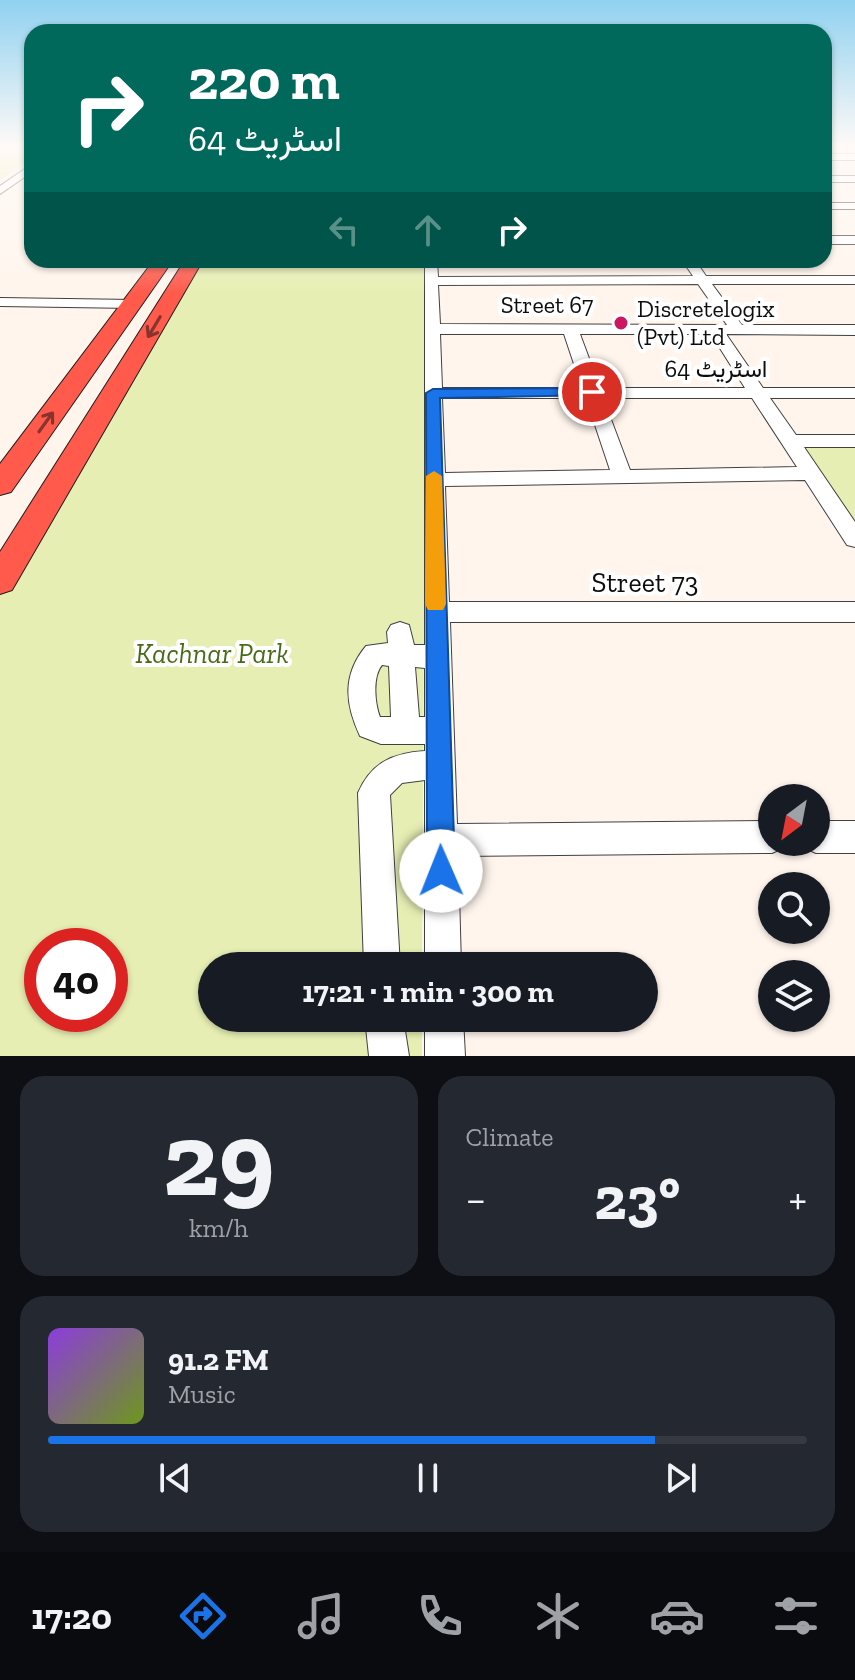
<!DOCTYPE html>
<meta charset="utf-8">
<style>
:root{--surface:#171b24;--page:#242831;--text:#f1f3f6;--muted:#9ea1a6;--line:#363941;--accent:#1a73e8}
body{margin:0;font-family:"Zilla Slab",Vazirmatn,serif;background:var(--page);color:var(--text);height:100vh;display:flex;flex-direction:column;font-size:30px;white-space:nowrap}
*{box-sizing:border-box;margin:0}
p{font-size:26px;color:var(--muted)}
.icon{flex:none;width:44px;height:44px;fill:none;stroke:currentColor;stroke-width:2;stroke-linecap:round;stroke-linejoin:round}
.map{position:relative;height:1056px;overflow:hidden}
.panel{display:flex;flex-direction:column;gap:20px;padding:20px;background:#0d0f14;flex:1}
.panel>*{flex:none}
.top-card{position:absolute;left:24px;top:24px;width:808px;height:244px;border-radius:24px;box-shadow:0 2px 6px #0004;background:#00695c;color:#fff;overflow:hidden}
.needle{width:52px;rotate:212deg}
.controls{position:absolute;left:758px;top:784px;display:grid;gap:16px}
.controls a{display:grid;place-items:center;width:72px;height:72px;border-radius:50%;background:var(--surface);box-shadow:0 2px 6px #0004;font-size:40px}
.speed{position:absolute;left:24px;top:928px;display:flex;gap:16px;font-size:40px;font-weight:700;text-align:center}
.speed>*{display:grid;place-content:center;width:104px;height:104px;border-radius:50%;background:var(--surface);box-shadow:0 2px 6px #0004;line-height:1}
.speed .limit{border:12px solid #d22;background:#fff;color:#111}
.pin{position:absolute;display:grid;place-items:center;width:68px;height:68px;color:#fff;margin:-34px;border:4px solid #fff;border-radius:50%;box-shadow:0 2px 8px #0007}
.me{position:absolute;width:88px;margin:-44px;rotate:359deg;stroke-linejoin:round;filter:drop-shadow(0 0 6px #0008)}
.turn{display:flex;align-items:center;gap:28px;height:168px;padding:0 32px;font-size:36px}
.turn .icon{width:104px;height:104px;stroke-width:2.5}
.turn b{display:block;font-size:56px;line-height:68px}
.lanes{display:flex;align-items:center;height:76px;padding:0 32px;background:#0003;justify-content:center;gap:40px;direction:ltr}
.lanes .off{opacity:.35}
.big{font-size:60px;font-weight:700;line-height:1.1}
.panel .card{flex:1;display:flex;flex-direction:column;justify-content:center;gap:12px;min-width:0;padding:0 28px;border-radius:24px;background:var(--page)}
.panel .dial{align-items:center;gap:0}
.dial b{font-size:104px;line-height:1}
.song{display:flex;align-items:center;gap:24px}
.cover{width:96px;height:96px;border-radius:12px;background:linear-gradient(135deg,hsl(270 70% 55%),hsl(80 70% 35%))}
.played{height:8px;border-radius:4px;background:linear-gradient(90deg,var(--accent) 80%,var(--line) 80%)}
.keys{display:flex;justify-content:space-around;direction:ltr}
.heat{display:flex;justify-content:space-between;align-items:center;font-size:44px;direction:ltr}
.panel .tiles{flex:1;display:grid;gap:20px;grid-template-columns:1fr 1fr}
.card:last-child{grid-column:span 2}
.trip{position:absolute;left:198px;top:952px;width:460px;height:80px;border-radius:40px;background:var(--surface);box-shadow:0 2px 6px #0004;font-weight:700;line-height:80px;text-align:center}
.tab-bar{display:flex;height:128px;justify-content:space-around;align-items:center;background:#090b0e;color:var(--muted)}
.tab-bar .icon{width:56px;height:56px}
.tab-bar .on{color:var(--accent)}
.tab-bar b{font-size:36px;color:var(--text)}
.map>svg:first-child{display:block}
.green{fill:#e7eeb3;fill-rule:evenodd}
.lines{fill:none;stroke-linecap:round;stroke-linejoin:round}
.minor-casing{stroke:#404040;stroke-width:2}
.highway-casing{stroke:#1e1e1e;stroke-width:2}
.minor{fill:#fff;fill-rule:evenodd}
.highway{fill:#ff5a4b;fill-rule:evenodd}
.oneway{stroke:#86342c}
.route{fill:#1a73e8;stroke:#114b97;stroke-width:2}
.slow{fill:#f59e0b}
.poi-dot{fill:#cb1763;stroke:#fff;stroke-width:3}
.labels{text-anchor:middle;stroke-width:8;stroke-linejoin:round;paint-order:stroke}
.far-street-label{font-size:24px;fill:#0d0d0d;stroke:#fff}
.far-poi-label{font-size:24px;fill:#0d0d0d;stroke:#fff;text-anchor:start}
.street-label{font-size:28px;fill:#0d0d0d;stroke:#fff}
.park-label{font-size:28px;font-style:italic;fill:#486b17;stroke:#fff}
</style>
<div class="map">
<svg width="855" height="1056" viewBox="0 0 855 1056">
<rect width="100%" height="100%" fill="#fff5ed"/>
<g class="green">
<polygon points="0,146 32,146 32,158 0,180"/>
<path d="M197 260H426L422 966H212V1018H422V1056H0V594ZM42 946H110V1014H42Z"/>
<polygon points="855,446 855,526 802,447"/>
</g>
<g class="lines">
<g class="minor-casing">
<g id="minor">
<rect x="824" y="154" width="31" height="6"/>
<polygon points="32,164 32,172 0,194 0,186"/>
<rect x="824" y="176" width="31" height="6"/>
<rect x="824" y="203" width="31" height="6"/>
<rect x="824" y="236" width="31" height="8"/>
<path d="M425 260H437L438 277 693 276 682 260H695L706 276H855V284H712L742 325H855V335L726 334 763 388H855V398H770L796 435H855V447H804L855 522V547L847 545 805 480 445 486 449 602H855V622H450L457 824 772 821V842H786L783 848 772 853 458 856 461 966H425V780L402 783 390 795 400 966H364L358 793C371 763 392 753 425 751V744H381L360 736C345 704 342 675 366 646L388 643 387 632 391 625 400 622 409 625 414 645H425ZM698 284 727 325 440 324 438 285ZM440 334H564L582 388H442ZM580 334H711L745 388H600ZM442 398H586L610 470 445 473ZM603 398H752L797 467 630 470ZM382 665 389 666 391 717H380C375 704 372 677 382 665ZM415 667 425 668V717H419Z"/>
<polygon points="0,298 134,300 141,304 134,308 0,306"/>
<polygon points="816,821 855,821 855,853 816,853 805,848 802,842 816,842"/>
<polygon points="365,1018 403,1018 409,1056 369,1056"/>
<polygon points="425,1018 463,1018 465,1056 425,1056"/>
</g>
</g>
<g class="highway-casing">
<g id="highway">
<polygon points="154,260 173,260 11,492 0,495 0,464"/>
<polygon points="185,260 203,260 12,590 0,594 0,552"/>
</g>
</g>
<use href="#minor" class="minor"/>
<use href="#highway" class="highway"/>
</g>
<defs><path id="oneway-shaft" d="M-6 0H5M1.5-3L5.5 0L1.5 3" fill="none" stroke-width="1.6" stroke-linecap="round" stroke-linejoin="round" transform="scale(2)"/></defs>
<g class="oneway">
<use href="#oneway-shaft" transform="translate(154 327) rotate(121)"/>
<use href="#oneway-shaft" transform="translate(46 422) rotate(-54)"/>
</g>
<linearGradient id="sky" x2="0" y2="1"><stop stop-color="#90d1f0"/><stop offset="0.5" stop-color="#fffaf7"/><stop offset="1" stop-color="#fffaf7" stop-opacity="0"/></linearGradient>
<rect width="855" height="294" fill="url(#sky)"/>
<polygon class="route" points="592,388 599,392 597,395 440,398 455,871 451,881 441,885 431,881 427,871 426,393 433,389"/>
<polygon class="slow" points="434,471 442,476 446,604 443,610 428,610 425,604 426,476"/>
<circle class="poi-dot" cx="621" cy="323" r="8"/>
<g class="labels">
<g class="far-street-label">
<text x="547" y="313">Street 67</text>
<text x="716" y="377">اسٹریٹ 64</text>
</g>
<g class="far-poi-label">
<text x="637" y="317">Discretelogix<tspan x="637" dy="28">(Pvt) Ltd</tspan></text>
</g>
<g class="street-label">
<text x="645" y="592">Street 73</text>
</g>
<g class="park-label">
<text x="212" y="663">Kachnar Park</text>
</g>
</g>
</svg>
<div class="controls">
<a><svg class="needle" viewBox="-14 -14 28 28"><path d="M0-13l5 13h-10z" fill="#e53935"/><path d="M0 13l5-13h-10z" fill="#9ea1a6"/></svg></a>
<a><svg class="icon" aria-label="search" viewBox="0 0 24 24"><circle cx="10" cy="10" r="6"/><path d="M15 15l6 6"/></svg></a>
<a><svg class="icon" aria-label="layers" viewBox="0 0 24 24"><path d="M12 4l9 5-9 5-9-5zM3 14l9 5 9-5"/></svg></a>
</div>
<div class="speed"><div class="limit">40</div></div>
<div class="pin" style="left:592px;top:392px;background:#d93025"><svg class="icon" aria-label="arrive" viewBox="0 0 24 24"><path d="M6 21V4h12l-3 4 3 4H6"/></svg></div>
<svg class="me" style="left:441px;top:871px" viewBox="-20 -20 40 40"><circle r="19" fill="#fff"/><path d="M0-13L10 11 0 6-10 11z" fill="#1a73e8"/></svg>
<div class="trip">17:21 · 1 min · 300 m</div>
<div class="top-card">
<div class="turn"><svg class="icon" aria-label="right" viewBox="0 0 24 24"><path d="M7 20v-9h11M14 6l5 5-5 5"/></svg><div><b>220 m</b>اسٹریٹ 64</div></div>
<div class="lanes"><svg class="icon off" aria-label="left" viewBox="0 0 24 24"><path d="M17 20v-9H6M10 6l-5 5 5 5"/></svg><svg class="icon off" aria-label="ahead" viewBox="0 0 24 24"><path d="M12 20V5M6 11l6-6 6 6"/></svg><svg class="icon" aria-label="right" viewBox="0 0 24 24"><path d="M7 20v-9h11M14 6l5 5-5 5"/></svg></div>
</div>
</div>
<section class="panel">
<div class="tiles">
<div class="card dial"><b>29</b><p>km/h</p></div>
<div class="card"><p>Climate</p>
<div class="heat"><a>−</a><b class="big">23°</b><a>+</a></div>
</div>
<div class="card">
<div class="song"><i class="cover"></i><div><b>91.2 FM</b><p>Music</p></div></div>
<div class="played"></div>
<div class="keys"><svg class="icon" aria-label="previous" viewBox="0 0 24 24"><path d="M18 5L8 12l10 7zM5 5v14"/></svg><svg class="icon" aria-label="pause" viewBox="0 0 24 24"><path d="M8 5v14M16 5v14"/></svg><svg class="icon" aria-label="next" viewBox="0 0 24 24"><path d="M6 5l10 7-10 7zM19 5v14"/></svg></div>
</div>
</div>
</section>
<nav class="tab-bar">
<b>17:20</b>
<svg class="icon on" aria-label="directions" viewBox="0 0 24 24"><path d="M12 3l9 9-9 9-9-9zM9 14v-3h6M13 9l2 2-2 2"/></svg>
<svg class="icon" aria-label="music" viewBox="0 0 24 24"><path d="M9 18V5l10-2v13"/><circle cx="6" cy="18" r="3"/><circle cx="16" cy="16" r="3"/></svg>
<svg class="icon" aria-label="phone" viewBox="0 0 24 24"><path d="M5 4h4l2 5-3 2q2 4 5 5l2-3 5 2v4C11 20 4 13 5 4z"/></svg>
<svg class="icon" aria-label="climate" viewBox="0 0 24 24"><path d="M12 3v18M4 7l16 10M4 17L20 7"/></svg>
<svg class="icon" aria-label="car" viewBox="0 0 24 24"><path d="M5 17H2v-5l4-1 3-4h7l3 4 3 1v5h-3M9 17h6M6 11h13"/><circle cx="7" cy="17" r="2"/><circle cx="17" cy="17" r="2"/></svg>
<svg class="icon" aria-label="filters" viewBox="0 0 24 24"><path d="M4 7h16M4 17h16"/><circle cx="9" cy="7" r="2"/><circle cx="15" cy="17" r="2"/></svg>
</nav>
